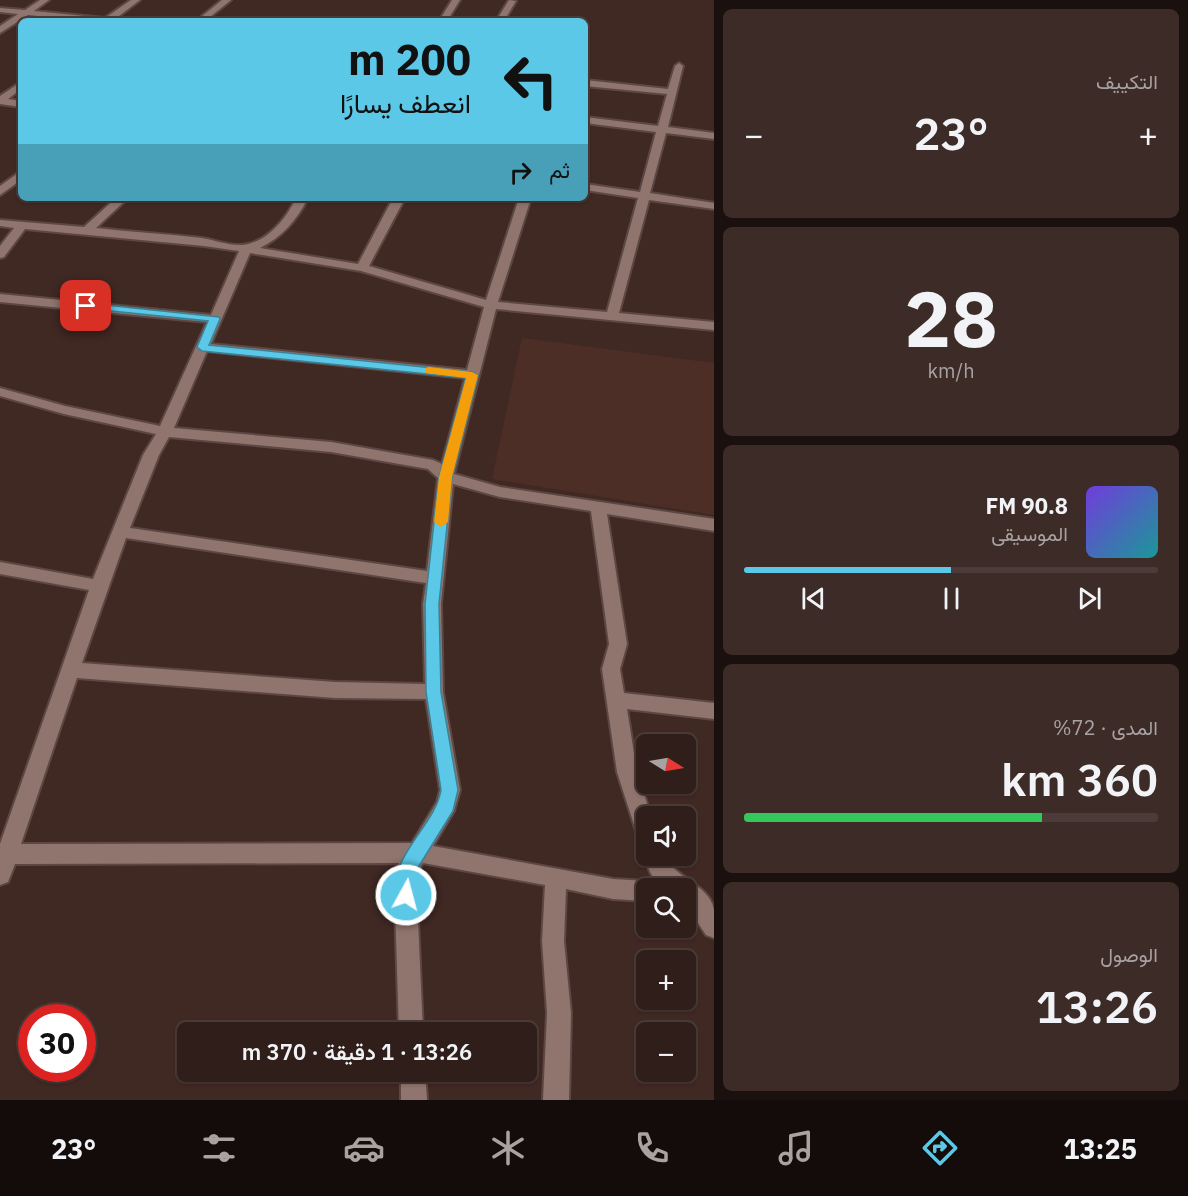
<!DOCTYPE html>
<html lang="ar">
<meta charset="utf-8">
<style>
:root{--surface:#301e1a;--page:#3c2b27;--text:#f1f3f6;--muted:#a8a2a2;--line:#4b3c39;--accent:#5bc8e7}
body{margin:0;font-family:"IBM Plex Sans",Vazirmatn,sans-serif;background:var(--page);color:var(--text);direction:rtl;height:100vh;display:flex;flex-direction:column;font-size:22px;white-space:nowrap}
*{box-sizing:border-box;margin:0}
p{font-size:20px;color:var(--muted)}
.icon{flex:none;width:33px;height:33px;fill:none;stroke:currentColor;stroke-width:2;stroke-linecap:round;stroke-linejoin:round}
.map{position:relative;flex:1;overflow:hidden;direction:ltr}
.drawer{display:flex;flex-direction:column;gap:9px;padding:9px;background:#1a100e;width:474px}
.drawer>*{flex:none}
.banner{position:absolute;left:18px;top:18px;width:570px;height:183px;border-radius:9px;box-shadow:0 2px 4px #0004,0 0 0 2px var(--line);direction:rtl;background:#5bc8e7;color:#111;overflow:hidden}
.needle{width:39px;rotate:101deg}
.tools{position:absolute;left:636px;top:734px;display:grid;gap:12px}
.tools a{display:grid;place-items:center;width:60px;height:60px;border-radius:9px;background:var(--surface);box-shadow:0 2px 4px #0004,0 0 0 2px var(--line);font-size:30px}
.speed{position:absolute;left:18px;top:1004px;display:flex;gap:12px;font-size:30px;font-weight:700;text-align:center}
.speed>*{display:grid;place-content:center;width:78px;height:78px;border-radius:50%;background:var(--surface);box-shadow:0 2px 4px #0004,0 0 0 2px var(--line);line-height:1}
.speed .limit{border:9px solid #d22;background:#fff;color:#111}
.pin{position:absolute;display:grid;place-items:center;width:51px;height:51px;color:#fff;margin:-26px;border-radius:12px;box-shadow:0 3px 9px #0006}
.me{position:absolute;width:66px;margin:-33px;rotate:7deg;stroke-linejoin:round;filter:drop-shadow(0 0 4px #0008)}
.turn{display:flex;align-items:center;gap:21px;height:126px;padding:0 18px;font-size:27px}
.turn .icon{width:78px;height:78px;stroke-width:2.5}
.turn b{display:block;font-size:42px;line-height:51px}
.then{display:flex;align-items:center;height:57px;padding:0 18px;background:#0003;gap:12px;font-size:22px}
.big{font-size:45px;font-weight:600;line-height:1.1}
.drawer .widget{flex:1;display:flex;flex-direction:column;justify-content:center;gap:9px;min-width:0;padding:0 21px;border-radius:9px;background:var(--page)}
.drawer .dial{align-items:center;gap:0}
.dial b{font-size:78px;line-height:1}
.song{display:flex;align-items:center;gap:18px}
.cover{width:72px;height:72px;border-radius:9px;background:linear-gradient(135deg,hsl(260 70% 55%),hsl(180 70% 35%))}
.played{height:6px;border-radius:3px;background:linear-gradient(90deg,var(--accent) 50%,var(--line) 50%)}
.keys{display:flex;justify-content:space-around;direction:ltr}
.heat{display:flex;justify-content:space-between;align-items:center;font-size:33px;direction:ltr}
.charge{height:9px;border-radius:4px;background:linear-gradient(90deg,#34c759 72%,var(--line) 0)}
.trip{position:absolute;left:177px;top:1022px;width:360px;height:60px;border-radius:9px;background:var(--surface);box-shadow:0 2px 4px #0004,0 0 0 2px var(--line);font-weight:600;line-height:60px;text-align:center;direction:rtl}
.menu{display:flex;height:96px;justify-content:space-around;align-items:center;background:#130c0a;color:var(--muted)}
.menu .icon{width:42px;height:42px}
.menu .on{color:var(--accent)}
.menu b{font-size:27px;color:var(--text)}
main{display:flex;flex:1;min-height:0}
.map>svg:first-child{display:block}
.built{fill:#4d2e27}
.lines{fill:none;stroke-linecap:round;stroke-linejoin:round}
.minor-casing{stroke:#5c4743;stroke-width:4}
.minor{fill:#90746e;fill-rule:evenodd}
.route{fill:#5bc8e7;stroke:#3b8296;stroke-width:1.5}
.slow{fill:#f59e0b}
</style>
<main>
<section class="drawer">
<div class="widget"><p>التكييف</p>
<div class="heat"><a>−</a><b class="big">23°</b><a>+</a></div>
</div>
<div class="widget dial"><b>28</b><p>km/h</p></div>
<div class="widget">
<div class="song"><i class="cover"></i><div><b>90.8 FM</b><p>الموسيقى</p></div></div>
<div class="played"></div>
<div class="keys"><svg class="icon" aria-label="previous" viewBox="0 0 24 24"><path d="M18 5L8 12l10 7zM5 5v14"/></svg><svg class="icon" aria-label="pause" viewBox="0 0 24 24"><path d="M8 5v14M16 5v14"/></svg><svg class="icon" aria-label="next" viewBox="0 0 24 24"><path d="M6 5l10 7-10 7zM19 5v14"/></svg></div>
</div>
<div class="widget"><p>المدى · 72%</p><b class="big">360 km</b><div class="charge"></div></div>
<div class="widget"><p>الوصول</p><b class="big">13:26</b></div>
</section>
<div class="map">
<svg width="714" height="1100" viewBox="0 0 714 1100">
<rect width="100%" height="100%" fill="#402823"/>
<polygon class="built" points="522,338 714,363 714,515 492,479"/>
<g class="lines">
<g class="minor-casing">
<g id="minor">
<polygon points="40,0 49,0 34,11 105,18 131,0 140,0 115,19 118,21 88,21 28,15 0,33 0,26 18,14 0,12 0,8 25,10"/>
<polygon points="222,0 231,0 205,21 196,21"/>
<polygon points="452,0 460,0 447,21 439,21"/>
<polygon points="509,0 516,1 504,21 496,21"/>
<path d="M679 63 683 66 668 127 714 133V139L666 133 650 193 714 203V209L649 200 619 313 714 322V330L496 309 454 474 500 487 714 519V531L607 514 627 644 620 669 624 693 714 703V719L627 709 637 772 651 816H646V840L639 838 636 831 617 772 602 669 609 644 591 511 500 497 453 484 441 604 443 692 460 790 454 811 433 846 613 879 646 881 654 884 656 888H646V901L613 899 566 889 564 941 571 1013 569 1100H543L547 1013 542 941 545 885 423 863 416 875 423 1032H399L394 873 399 863 15 864 8 882 0 885V844L89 590 0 574V562L93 579 143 455 156 434 64 414 0 396V388L65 406 160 426 207 322 0 302V294L211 315 239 251 204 246 25 229 4 257 0 258V246L14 228 0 226V220L84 227 116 198H128L96 228C132 232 167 234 202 238 215 240 235 248 248 244 270 239 287 217 296 198H308C297 220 282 237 260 248L358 264 393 198H405L369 266 486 300 519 198H531L498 302 607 312 638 198 585 190V184L640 192 656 132 585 123V117L658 126 667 94 585 86V80L668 89 675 66ZM250 253 361 271 484 307 467 370 211 344ZM207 351 465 378 442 464 433 460 331 442 174 428ZM169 437 331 452 428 469 438 478 427 571 130 528 159 455ZM126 538 426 583 423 604 425 684 335 682 82 663ZM77 678 335 698 426 699 440 790 437 802 412 843 21 844Z"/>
<polygon points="21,82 21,89 8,99 21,101 21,107 0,104 0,96"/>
<polygon points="21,171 21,180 0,195 0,186"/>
<path d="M646 850V855H666C672 878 710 884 714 910 714 919 714 929 714 938L706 935 686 905V888C657 888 652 882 644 855Z"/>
<polygon points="401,1071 425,1071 427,1100 401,1100"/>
</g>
</g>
<use href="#minor" class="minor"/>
</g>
<path class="route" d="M86 303 219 317 220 319 209 345 472 372 478 375 452 477 439 604 441 692 458 790 453 811 414 874 415 895 412 901 406 904 400 901C382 860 435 828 441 790L426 692 425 604 439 477 466 378 202 351 197 347 208 321 82 308 81 306Z"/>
<polygon class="slow" points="429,367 472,372 478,375 452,477 448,522 441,527 434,522 439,477 466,378 425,373 425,368"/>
</svg>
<div class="tools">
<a><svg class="needle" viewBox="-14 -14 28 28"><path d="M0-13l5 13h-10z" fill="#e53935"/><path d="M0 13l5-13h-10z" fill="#a8a2a2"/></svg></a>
<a><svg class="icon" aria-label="sound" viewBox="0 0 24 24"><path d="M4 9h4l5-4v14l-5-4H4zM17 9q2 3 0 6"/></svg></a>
<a><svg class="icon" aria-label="search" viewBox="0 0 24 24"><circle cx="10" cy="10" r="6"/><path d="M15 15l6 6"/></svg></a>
<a>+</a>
<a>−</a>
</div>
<div class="speed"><div class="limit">30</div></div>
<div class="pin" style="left:86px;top:306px;background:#d93025"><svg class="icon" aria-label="arrive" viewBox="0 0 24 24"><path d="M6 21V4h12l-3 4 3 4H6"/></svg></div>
<svg class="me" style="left:406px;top:895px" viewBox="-20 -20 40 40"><circle r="17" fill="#5bc8e7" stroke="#fff" stroke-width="3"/><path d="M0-11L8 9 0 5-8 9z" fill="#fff"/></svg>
<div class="trip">13:26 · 1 دقيقة · 370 m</div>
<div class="banner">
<div class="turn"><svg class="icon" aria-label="left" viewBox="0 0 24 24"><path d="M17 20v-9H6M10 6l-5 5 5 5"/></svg><div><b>200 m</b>انعطف يسارًا</div></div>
<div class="then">ثم<svg class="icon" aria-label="right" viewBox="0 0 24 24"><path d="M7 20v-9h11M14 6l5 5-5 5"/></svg></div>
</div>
</div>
</main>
<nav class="menu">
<b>13:25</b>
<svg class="icon on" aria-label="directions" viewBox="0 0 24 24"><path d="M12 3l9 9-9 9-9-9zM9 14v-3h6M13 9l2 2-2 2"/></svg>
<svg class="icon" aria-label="music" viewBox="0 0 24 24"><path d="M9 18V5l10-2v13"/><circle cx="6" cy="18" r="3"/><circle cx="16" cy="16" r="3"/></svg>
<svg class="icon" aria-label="phone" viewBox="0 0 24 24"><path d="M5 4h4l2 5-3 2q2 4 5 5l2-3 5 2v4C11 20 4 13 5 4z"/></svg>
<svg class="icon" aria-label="climate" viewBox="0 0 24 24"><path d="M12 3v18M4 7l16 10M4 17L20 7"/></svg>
<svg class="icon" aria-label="car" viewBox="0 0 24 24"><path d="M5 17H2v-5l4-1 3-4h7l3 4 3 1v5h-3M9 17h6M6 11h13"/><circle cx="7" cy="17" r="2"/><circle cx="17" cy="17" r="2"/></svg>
<svg class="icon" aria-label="filters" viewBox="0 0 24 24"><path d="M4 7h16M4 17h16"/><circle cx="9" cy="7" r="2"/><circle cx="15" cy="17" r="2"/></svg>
<b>23°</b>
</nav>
